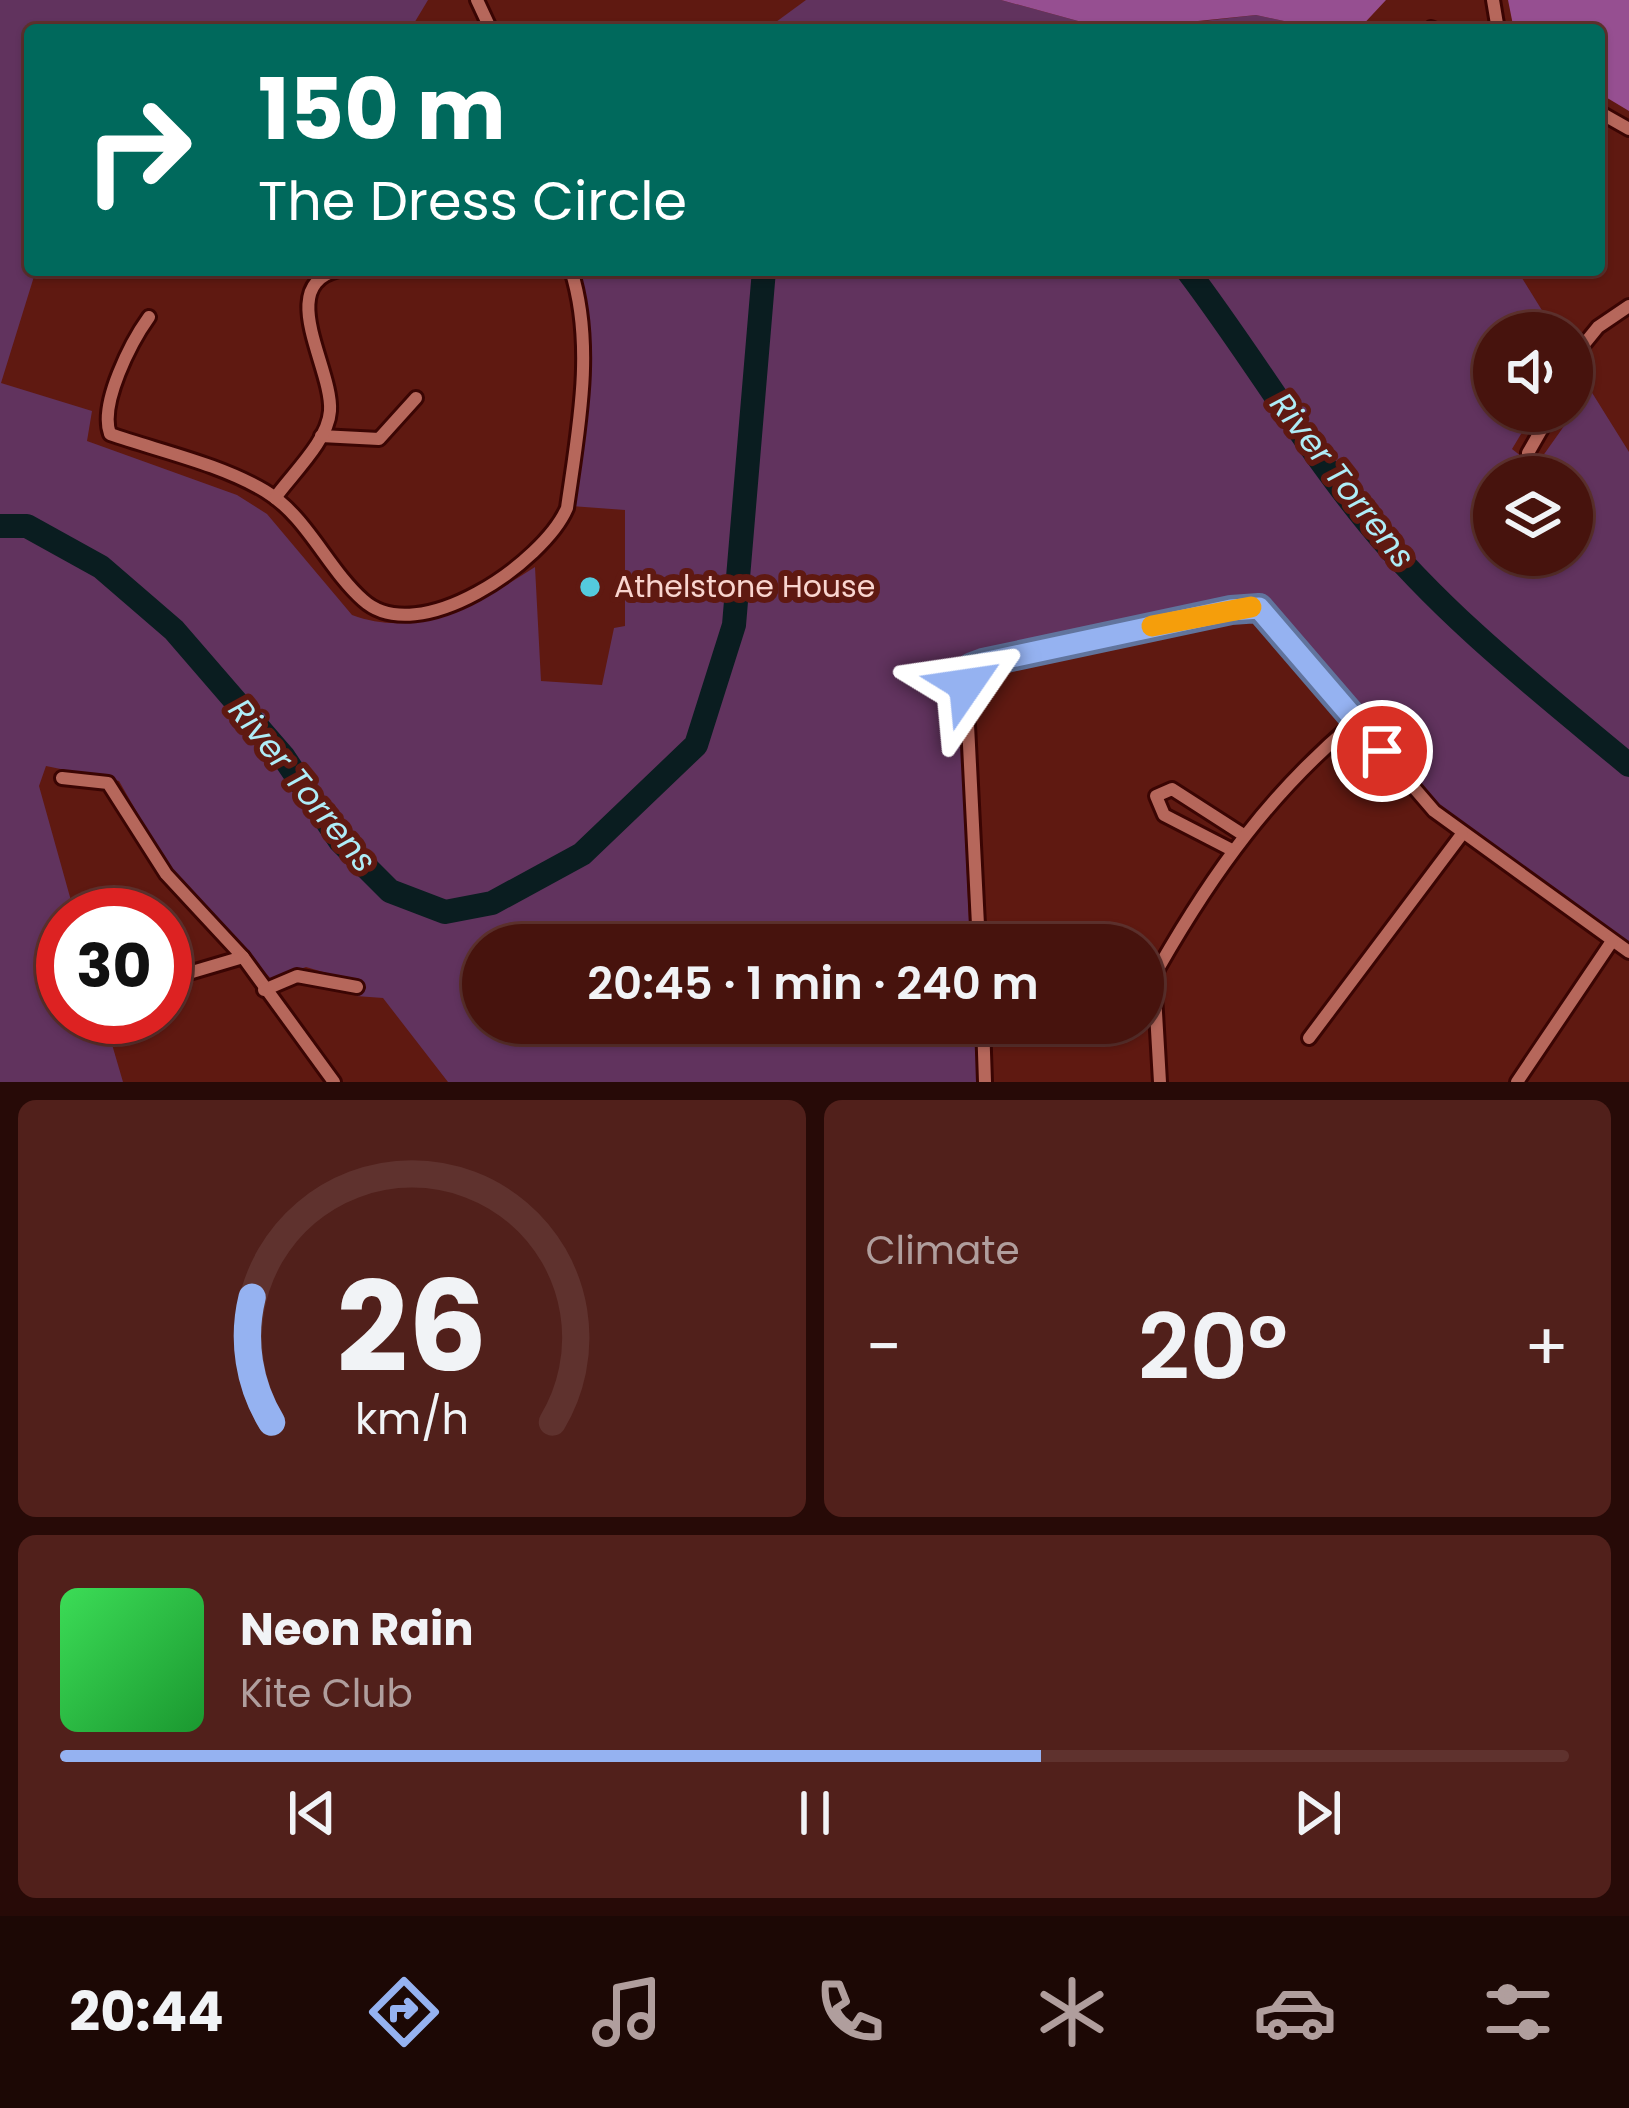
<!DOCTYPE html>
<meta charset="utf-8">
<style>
:root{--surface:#47130d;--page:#51201b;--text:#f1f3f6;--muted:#b09e9d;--line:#5f322e;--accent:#95b2f1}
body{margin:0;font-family:Poppins,sans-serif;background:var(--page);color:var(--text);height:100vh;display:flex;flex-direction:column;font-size:45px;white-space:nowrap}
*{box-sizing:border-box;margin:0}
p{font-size:39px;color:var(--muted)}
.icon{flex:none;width:66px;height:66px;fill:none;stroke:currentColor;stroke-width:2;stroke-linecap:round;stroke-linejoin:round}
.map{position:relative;height:1082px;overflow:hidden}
.side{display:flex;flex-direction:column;gap:18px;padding:18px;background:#270a07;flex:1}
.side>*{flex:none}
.guide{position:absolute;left:24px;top:24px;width:1581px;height:252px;border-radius:12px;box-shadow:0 3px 9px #0004,0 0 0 3px var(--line);background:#00695c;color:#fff;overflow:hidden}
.fabs{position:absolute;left:1473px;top:312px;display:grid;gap:24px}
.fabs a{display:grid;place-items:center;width:120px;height:120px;border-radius:50%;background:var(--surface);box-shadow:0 3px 9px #0004,0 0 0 3px var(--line);font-size:60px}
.speed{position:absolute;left:36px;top:888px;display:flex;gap:24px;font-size:60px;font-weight:700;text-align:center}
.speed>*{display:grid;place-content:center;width:156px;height:156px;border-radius:50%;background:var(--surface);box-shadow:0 3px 9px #0004,0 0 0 3px var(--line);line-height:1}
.speed .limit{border:18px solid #d22;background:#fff;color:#111}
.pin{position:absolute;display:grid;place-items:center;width:102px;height:102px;color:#fff;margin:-51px;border:6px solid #fff;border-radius:50%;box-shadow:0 3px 12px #0007}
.me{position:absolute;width:132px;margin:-66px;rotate:58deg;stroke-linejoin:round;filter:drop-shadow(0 0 9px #0008)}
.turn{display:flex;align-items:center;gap:42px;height:252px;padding:0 36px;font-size:54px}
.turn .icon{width:156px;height:156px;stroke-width:2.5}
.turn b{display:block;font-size:84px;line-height:102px}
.big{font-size:90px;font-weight:600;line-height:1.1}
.side .tile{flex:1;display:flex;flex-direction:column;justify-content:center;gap:18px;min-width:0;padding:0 42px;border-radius:18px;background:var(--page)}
.side .dial{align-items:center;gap:0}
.dial svg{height:312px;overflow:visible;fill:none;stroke:var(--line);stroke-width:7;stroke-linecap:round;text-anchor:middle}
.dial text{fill:var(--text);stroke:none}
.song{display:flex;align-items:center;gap:36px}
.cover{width:144px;height:144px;border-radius:18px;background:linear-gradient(135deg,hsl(130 70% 55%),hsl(130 70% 35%))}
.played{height:12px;border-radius:6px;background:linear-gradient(90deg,var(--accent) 65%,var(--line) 65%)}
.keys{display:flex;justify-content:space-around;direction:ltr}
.heat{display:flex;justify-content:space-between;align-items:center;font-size:66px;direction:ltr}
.side .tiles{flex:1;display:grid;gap:18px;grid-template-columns:1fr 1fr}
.tile:last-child{grid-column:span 2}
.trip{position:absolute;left:462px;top:924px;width:702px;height:120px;border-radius:60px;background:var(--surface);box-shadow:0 3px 9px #0004,0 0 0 3px var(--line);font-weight:600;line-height:120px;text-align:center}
.tab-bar{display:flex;height:192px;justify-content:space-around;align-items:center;background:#1c0805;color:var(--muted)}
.tab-bar .icon{width:84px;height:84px}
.tab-bar .on{color:var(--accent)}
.tab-bar b{font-size:54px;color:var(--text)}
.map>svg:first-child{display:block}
.green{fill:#61335e;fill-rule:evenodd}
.forest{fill:#964f91}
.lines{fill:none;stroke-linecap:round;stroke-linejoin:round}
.river{stroke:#0a1d20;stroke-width:24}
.street-casing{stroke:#3a0503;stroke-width:18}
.street{stroke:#b6675b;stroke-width:12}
.route-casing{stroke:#61749d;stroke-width:30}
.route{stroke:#95b2f1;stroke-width:21}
.slow{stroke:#f59e0b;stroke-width:21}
.poi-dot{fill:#54cadd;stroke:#5f1911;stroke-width:4.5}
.labels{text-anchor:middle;stroke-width:12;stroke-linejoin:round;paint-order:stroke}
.poi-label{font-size:30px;fill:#f9d5cf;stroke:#5f1911;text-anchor:start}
.water-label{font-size:33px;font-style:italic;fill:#aeecf7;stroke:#5f1911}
</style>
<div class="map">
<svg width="1629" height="1082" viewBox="0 0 1629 1082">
<rect width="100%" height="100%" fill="#5f1911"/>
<g class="green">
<path d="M0 0H428L410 30H30V270H36L1 383 92 411 87 441 237 495 267 514 352 615C419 640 479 603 535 567L541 681 602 685 614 628 625 626V510L571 506 584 396 573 270H1517L1556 333H1494V411H1535L1512 449 1535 467 1569 419 1560 411H1572L1576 367 1629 452V948L1436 809 1262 604 1252 601 967 660 958 670 970 945H483V1023H974L978 1082H448L383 998 356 996 357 982 306 967 271 979 167 865 119 781 46 766 39 786 75 915H63V1017H104L123 1082H0ZM1494 477H1572V555H1494Z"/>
<polygon points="806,0 1001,0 1111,30 765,30"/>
<polygon points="1256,15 1326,30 1124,30"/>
</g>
<g class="forest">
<polygon points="1001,0 1386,0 1358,30 1326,30 1256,15 1111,30"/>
<polygon points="1508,0 1629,0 1629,111 1599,93 1599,30 1514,30"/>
</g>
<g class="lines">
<g class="river">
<path d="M1187 270C1250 353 1302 442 1368 523 1444 616 1538 689 1629 765"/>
<polyline points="0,526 27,526 101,567 174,630 283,756 340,841 390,891 445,912 492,903 582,854 696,745 734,625 764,270"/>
</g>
<g class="street-casing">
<g id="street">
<polyline points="477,0 491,30"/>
<polyline points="1493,0 1498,30"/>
<polyline points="1431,28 1436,30"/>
<polyline points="1599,112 1629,129"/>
<path d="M149 317C131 342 99 404 110 434 159 451 220 464 265 491 307 516 327 568 363 600 418 650 544 562 567 508 578 430 595 346 571 270"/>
<polyline points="1572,359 1598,327 1629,306"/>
<polyline points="321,436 379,439 416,398"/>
<polyline points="1528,453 1552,411"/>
<path d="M275 498C292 474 328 441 330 411 333 368 274 285 339 270"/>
<polyline points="62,778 108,783 166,874 243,957 334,1082"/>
<polyline points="1230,849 1164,815 1156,796 1172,789 1242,834"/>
<polyline points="979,945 966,685 972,667 1249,607 1270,620 1434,811 1629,952"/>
<polyline points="165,980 243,957"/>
<polyline points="264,990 297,976 357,987"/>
<polyline points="983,1023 985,1082"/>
<polyline points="1309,1038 1462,834"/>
<path d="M1160 1082 1154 978 1159 967C1214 871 1271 792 1356 721"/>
<polyline points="1517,1082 1612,941"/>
</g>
</g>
<use href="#street" class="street"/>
</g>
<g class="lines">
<g class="route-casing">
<polyline id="route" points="966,685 972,667 983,663 1231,610 1259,608 1382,751"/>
</g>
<use href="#route" class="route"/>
<polyline class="slow" points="1152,626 1251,607"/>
</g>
<circle class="poi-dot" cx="590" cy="587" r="12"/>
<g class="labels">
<g class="poi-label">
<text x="614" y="597">Athelstone House</text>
</g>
<g class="water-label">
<text transform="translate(1343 480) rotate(52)" y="12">River Torrens</text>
<text transform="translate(303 785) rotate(51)" y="12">River Torrens</text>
</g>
</g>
</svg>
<div class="fabs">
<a><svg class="icon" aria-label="sound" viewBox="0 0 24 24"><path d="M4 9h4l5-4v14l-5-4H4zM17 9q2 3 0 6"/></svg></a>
<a><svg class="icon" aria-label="layers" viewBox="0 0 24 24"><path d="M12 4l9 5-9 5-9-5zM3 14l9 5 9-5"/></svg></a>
</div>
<div class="speed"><div class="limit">30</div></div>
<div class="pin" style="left:1382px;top:751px;background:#d93025"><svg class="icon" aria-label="arrive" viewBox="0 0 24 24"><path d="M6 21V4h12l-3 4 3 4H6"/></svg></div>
<svg class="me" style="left:966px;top:685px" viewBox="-20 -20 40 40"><path d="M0-17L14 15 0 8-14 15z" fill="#95b2f1" stroke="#fff" stroke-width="4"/></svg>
<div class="trip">20:45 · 1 min · 240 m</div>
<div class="guide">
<div class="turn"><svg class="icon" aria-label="right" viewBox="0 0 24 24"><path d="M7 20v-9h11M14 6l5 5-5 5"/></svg><div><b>150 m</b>The Dress Circle</div></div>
</div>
</div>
<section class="side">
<div class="tiles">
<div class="tile dial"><svg viewBox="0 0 100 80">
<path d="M14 69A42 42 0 1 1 86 69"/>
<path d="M14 69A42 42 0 0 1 9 37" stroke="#95b2f1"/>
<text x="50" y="56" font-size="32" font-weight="700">26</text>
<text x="50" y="72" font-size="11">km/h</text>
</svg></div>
<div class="tile"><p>Climate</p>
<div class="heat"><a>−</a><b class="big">20°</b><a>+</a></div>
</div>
<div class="tile">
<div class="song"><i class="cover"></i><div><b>Neon Rain</b><p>Kite Club</p></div></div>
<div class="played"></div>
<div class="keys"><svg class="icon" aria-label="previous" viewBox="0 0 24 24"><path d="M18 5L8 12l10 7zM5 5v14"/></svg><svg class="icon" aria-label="pause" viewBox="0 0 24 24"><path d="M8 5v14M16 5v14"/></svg><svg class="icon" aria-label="next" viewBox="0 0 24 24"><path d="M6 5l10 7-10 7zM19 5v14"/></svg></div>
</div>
</div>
</section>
<nav class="tab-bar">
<b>20:44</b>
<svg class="icon on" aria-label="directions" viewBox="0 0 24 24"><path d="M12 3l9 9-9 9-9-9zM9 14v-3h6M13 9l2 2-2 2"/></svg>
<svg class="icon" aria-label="music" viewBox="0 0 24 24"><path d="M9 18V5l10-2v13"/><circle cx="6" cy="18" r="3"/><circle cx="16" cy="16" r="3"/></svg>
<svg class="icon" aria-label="phone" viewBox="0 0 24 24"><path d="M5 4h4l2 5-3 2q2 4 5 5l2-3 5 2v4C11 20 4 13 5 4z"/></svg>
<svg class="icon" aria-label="climate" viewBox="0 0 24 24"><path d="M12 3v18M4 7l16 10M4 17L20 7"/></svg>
<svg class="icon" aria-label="car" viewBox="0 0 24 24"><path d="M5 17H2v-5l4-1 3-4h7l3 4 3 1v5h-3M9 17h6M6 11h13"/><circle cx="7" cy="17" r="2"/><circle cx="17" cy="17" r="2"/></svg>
<svg class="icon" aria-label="filters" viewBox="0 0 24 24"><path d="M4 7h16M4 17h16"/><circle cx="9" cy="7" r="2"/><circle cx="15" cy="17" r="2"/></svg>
</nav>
